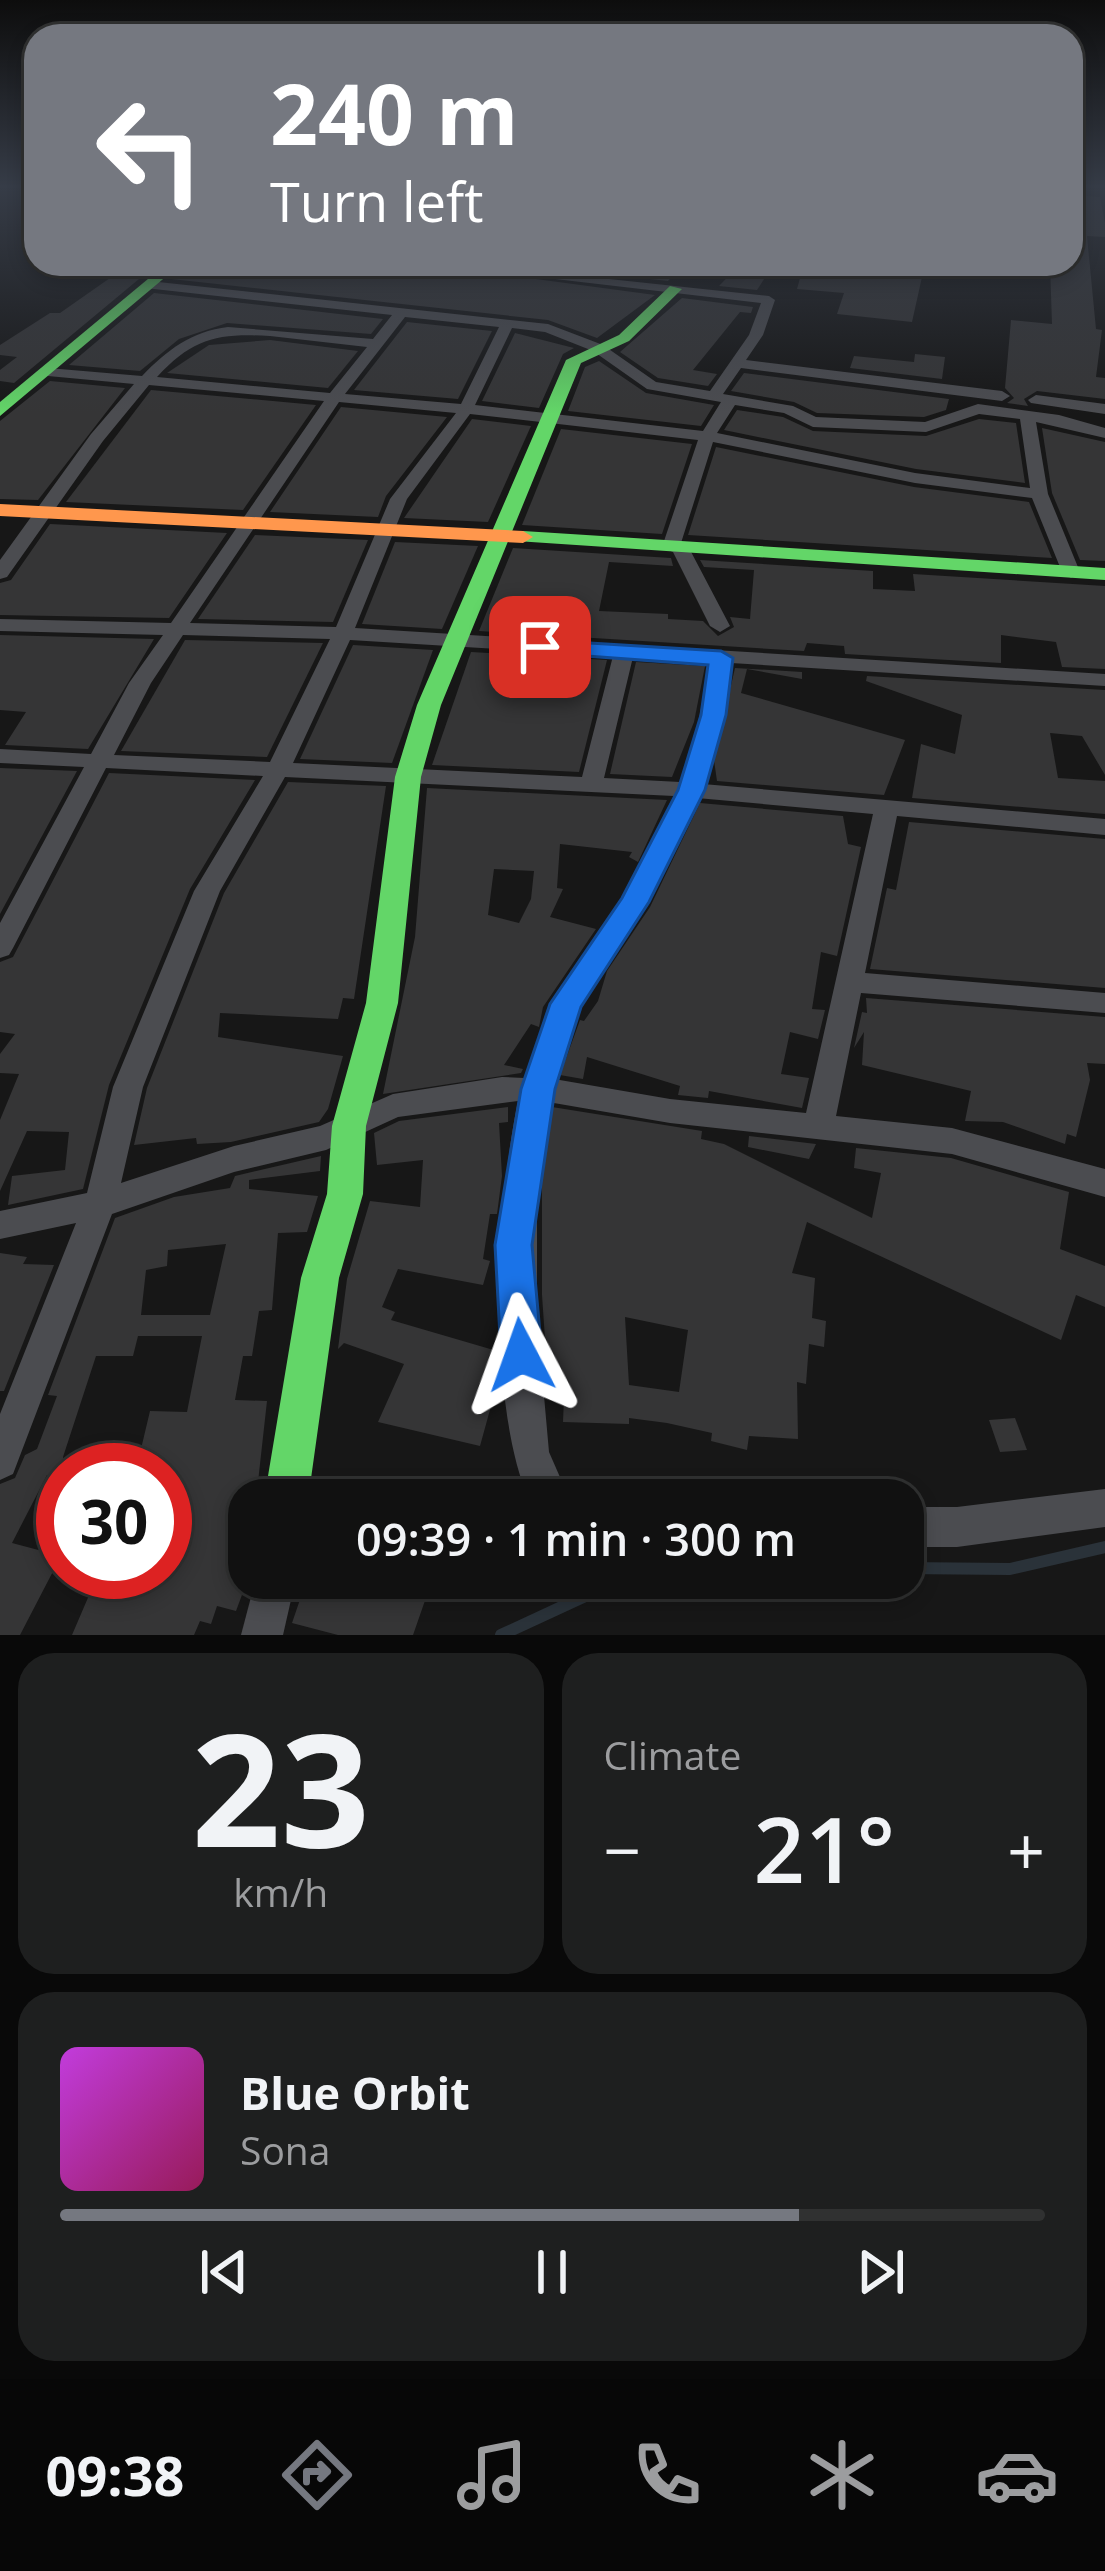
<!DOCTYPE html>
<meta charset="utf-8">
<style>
:root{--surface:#111;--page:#1e1f1f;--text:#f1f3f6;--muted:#9c9d9f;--line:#303131;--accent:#757880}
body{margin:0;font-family:"Open Sans",sans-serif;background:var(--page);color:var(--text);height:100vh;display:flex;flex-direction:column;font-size:45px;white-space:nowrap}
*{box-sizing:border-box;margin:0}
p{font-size:39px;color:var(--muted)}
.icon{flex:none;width:66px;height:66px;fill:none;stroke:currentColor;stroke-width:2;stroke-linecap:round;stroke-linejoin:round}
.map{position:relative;height:1635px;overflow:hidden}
.drawer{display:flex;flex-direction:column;gap:18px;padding:18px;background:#090909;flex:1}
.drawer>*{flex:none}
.top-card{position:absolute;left:24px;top:24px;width:1059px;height:252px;border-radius:36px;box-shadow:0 6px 18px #0003,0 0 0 3px var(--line);background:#757880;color:#fff;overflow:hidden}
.speed{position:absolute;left:36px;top:1443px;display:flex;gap:24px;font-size:60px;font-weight:700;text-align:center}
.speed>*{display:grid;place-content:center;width:156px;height:156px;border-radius:50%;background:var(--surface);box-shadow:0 6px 18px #0003,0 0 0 3px var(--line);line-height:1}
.speed .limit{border:18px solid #d22;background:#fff;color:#111}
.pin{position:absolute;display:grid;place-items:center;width:102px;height:102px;color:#fff;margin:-51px;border-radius:24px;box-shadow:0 6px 18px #0006}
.me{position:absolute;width:132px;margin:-66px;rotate:356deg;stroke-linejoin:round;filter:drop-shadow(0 0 9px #0008)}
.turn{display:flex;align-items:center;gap:42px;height:252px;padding:0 48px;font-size:54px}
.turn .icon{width:156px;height:156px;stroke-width:2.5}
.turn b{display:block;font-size:84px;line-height:102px}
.big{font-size:90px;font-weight:600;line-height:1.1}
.drawer .card{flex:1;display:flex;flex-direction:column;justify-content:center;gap:18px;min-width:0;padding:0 42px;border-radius:36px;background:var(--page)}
.drawer .dial{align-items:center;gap:0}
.dial b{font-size:156px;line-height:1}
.song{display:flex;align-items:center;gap:36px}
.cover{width:144px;height:144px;border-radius:18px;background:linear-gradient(135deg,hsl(290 70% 55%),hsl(330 70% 35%))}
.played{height:12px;border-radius:6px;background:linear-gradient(90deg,var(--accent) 75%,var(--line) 75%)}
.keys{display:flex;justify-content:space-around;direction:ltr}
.heat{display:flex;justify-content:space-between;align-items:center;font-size:66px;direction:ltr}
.drawer .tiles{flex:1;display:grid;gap:18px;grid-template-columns:1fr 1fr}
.card:last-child{grid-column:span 2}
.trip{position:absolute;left:228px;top:1479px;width:696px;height:120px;border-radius:36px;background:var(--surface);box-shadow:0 6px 18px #0003,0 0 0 3px var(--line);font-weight:600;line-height:120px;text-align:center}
.menu{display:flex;height:192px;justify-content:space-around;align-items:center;background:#070707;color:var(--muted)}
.menu .icon{width:84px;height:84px}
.menu .current{color:var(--accent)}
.menu b{font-size:54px;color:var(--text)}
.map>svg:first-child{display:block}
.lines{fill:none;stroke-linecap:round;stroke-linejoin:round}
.stream{stroke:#2a3239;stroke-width:12}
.building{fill:#353536;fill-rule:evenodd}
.street{fill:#4b4c50;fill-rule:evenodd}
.fast{fill:#63d668;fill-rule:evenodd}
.slow{fill:#ff974d;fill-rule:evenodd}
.route{fill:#1a73e8;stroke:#114b97;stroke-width:3}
</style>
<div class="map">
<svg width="1105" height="1635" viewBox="0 0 1105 1635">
<rect width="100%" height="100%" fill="#171717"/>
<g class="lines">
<g class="stream">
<polyline points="903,1568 1010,1569 1105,1547"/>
<polyline points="501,1635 596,1591 670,1578"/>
</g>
</g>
<g class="building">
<polygon points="1071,195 1100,197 1105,223 1105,237 1087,236 1096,329 1102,330 1096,377 1105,378 1105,399 1037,391 1024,399 1028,406 1007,403 1014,398 1005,388 1011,320 1052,324 1050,264 1071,264"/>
<polygon points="130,264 157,264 14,383 0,381 0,370 17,357 0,355 0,345 50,313 60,313"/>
<polygon points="186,264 423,264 655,295 597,338 548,320 171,279"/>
<polygon points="510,264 607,273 616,264 677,271 668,281"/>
<polygon points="738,266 770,270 757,290 719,286"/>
<polygon points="803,267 922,277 912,322 837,314 844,293 797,289"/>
<polygon points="154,293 383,319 371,334 227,323 179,339 140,371 69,365"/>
<polygon points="682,298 753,307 751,313 740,312 693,370 717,374 708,386 658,378 620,352"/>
<polygon points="407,322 492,331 458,399 354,390"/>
<polygon points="515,333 574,348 563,354 539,408 482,401"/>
<polygon points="270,340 358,351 328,388 167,373 209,345"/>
<polygon points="915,354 945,357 942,379 850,368 854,356 914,362"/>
<polygon points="599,361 646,393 714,405 701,426 568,411 585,367"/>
<polygon points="744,373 949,399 946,410 924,417 817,413 794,402 731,391"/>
<polygon points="50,381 125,388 38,500 0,499 0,421"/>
<polygon points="151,390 316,405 243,510 66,502"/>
<polygon points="341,407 447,417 386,496 378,517 270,512"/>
<polygon points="737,410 783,417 813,431 926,436 979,419 1016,423 1025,483 916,469 724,430"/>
<polygon points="472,419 531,426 488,522 404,518"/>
<polygon points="1042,428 1105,442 1105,561 1080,560 1052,493"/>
<polygon points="561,429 692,444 662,534 522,525"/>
<polygon points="716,447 914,487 1029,502 1052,558 688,535"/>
<polygon points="50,524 227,533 169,618 0,615 0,583 11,580"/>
<polygon points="255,535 368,540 333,622 198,619"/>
<polygon points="395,542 478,546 442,629 362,624"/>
<polygon points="513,548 671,558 673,566 609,562 599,611 668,614 668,619 703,621 718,636 734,627 730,617 750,619 754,570 704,567 700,560 873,571 873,589 915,591 913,574 1105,586 1105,669 1062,667 1056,642 1001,635 1001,663 845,654 844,646 807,643 804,651 479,631"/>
<polygon points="0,635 154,639 88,749 5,745 26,712 0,710"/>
<polygon points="185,640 323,643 267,757 121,751"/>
<polygon points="353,645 433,650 392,763 300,759"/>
<polygon points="471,652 607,660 579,772 432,765"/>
<polygon points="636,662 705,666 694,722 672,777 610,774"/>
<polygon points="735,668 802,672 802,679 747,669 741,693 905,740 884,795 717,781 714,760"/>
<polygon points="867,676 1105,690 1105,775 1082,736 1050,733 1058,778 1105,781 1105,814 912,798 921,744 955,754 962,715 866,681"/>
<polygon points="0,768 77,771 0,914"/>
<polygon points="109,773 255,780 190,889 109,1085 83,1189 8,1205 12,1176 65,1170 69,1132 27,1131 0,1191 0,1120 19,1074 0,1073 0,1054 15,1034 0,1032 0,962 13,957"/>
<polygon points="288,782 386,786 354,999 343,998 338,1019 220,1013 218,1037 343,1056 328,1109 319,1122 231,1142 197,1144 196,1138 134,1145 147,1088 224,893"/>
<path d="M427 788 667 800 638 862 629 857 632 852 560 844 557 888 563 889 550 917 596 929 543 1007 539 1027 531 1024 504 1065 523 1069 521 1073 383 1094 415 937ZM494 869 534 871 531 899 519 923 488 915Z"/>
<polygon points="700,803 843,816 848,844 861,847 837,956 821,952 812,1009 825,1010 818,1039 790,1032 781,1074 809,1078 802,1108 709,1091 708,1098 678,1095 680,1086 587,1057 583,1079 560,1075 580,1020 584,1021 598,1001 607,971 650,907"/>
<polygon points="909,822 1105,839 1105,988 870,969 887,888 896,890"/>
<polygon points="866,998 1105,1017 1105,1064 1087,1063 1090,1080 1076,1137 1067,1134 1065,1144 1003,1122 965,1121 971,1091 862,1065 864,1032 854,1048 862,1012 867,1013"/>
<polygon points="508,1107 508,1122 499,1123 502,1176 497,1214 490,1214 483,1259 490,1261 483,1285 398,1269 382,1307 395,1312 391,1320 497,1351 499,1377 480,1446 378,1422 404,1364 344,1343 338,1349 347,1279 370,1201 420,1207 423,1160 377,1165 374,1133 399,1121"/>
<path d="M552 1107 702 1131 701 1139 724 1144 872 1218 881 1173 854 1168 856 1148 951 1158 1069 1192 1060 1249 1105 1266V1307L1076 1295 1061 1340 807 1222 792 1273 815 1278 812 1318 826 1321 824 1347 809 1344 806 1384 797 1382 798 1439 749 1436 747 1450 711 1441 712 1433 667 1423 629 1418V1424L563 1422 564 1398 549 1397 542 1295V1178ZM625 1317 688 1330 679 1392 629 1385Z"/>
<polygon points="749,1136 816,1144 809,1159 748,1147"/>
<path d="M321 1156 320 1171 249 1180V1189L318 1196 307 1232 278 1233 272 1310 259 1311 252 1356H243L235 1400 267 1401 256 1500H249V1576L236 1611 217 1606 211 1624 200 1621 194 1635H72L99 1572H165V1470H136L150 1411 187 1412 202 1336H138L133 1356H96L63 1457V1479L47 1475 12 1543 61 1556 20 1635H0V1484L15 1478 25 1455 37 1449 57 1396 48 1395 115 1218 174 1197 230 1188 235 1176ZM226 1244 210 1315H141L146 1270 167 1266 168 1250Z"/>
<polygon points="0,1253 27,1257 23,1264 54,1265 4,1391 0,1391"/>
<polygon points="1015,1418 1027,1450 1000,1452 989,1420"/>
<polygon points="345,1578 389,1590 397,1578 429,1589 413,1635 338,1635 292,1623 307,1579 341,1588"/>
</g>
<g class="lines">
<g class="street">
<path d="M427 264H467L769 296 775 300 763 335 746 360 1002 391 1010 396 1002 401 741 368 723 394 793 406 816 417 925 422 978 404 1059 415 1105 428V438L1036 422 1048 494 1080 572 1071 578 1062 572 1032 498 915 483 713 442 681 543 689 548 730 626 720 632 710 626 673 552 662 547 698 440 470 414 407 499 355 628 1105 674V686L731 663 720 723 703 784 1105 819V835L897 816 865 973 1105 993V1013L861 993 836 1116 952 1128 1105 1169V1197L952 1154 670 1123 548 1102 537 1178V1317L549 1452 570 1500H529C487 1403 496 1205 518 1101L398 1117 326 1150 234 1172 112 1214 13 1474 0 1480V1414L76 1223 0 1239V1211L87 1193 113 1087 194 891 263 776 106 768 13 948 9 955 0 958V923L84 767 0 763V749L91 754 129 683 163 635 0 631V619L171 623 324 401 149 385 103 441 7 577 0 579V560L91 434 134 384 48 376 41 372 48 368 142 376C167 350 192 331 228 327L373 339 392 315 145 288V282L149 281 548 324 603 345 656 382 710 391 749 335 761 303ZM405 317 499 327 461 404 345 394ZM512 328 545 332 593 351 647 389 721 402 703 431 475 405ZM270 336 367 347 330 393 157 377C193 338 218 333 270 336ZM339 402 456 413 390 499 336 627 190 623ZM735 405 784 413 813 427 926 432 979 414 1020 419 1030 488 915 473 717 433ZM183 635 330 639 270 762 114 755 151 683ZM350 640 613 656 582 777 293 763ZM633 657 710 662 698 723 680 782 604 778ZM285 777 674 796 637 876 553 1003 524 1078 502 1077 393 1094 320 1126 234 1146 121 1183 143 1087 220 891ZM697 798 873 814 806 1113 670 1099 554 1079 581 1003 646 905Z"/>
<polygon points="1036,395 1105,404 1105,414 1031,403 1028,400"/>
<polygon points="1105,1489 1105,1527 957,1547 903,1547 903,1507 957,1507"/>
<polygon points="256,1578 296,1578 283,1635 241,1635"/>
</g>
<g class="fast">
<polygon points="166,264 181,264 0,416 0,402"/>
<polygon points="670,286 682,289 629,341 581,363 441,705 421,777 398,1003 366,1126 363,1194 339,1278 308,1500 264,1500 301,1278 327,1194 332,1126 366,1003 395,777 417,705 566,360 619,335"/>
<polygon points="523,531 1105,568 1105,580 516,541 513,537"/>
</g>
<polygon class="slow" points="0,504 523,531 533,537 523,543 0,516"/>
</g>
<linearGradient id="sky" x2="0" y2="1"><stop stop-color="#0d0d0d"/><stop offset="0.45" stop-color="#363c47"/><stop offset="1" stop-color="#363c47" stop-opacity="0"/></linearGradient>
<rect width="1105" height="414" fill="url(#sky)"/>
<polygon class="route" points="540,640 721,651 733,658 726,715 705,790 649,902 581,1007 555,1089 532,1245 542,1355 536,1369 521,1374 507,1369 501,1355 495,1245 521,1089 550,1004 622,898 678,790 701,715 708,665 532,652 532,642"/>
</svg>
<div class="speed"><div class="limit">30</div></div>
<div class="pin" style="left:540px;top:647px;background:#d93025"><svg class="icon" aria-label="arrive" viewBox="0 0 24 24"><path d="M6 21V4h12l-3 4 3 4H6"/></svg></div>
<svg class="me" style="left:521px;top:1355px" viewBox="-20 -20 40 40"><path d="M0-17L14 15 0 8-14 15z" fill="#1a73e8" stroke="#fff" stroke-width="4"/></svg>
<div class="trip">09:39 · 1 min · 300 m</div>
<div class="top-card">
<div class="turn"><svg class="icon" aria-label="left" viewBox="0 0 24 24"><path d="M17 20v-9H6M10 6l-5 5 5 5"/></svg><div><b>240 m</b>Turn left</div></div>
</div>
</div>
<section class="drawer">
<div class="tiles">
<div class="card dial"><b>23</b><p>km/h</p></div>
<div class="card"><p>Climate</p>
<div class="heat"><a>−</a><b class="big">21°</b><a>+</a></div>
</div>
<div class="card">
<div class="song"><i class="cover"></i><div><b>Blue Orbit</b><p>Sona</p></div></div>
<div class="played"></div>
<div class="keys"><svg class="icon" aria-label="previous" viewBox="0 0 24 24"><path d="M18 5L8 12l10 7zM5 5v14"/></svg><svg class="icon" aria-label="pause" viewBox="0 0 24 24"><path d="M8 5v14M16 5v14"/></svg><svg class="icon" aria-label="next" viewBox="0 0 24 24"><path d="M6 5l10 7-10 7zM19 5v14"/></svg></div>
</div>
</div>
</section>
<nav class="menu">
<b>09:38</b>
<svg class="icon current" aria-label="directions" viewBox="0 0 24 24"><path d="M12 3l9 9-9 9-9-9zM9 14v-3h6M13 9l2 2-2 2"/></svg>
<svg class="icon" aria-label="music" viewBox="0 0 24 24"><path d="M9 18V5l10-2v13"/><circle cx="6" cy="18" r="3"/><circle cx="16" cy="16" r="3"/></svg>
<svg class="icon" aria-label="phone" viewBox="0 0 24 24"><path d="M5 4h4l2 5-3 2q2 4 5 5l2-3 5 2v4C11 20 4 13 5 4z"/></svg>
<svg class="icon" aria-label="climate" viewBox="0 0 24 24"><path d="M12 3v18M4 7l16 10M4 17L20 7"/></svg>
<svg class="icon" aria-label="car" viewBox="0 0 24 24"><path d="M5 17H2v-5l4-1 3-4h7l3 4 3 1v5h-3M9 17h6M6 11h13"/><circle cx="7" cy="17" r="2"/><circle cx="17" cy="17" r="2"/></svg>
</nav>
